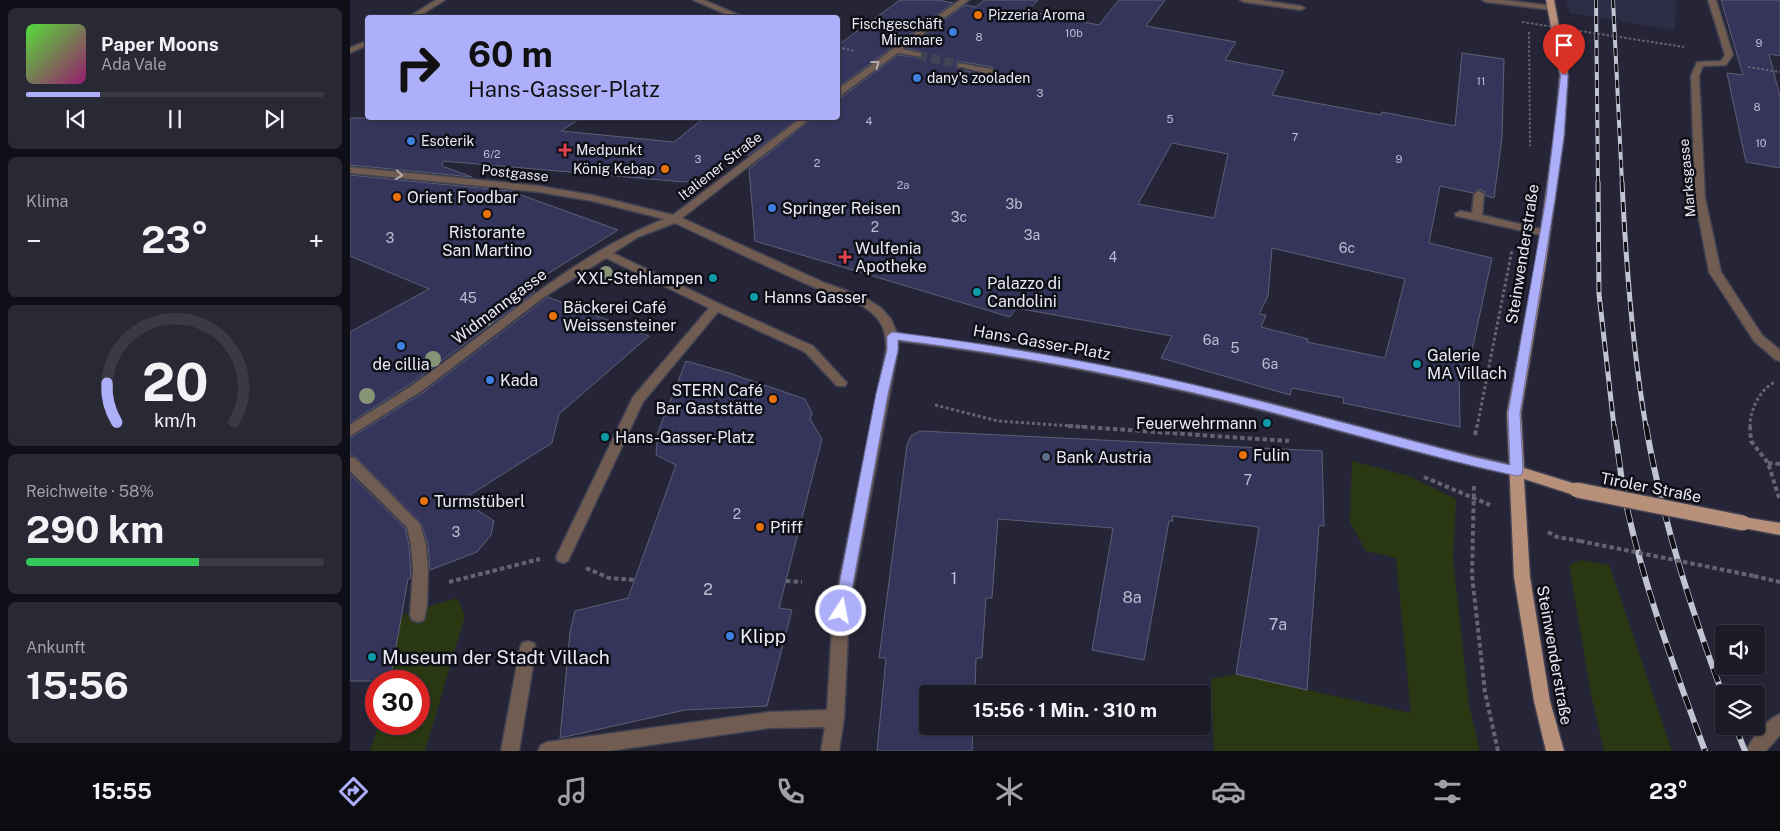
<!DOCTYPE html>
<html lang="de">
<meta charset="utf-8">
<style>
:root{--surface:#1c1c29;--page:#292935;--text:#f1f3f6;--muted:#a0a1a8;--line:#3a3a46;--accent:#adaffb}
body{margin:0;font-family:"Public Sans",sans-serif;background:var(--page);color:var(--text);height:100vh;display:flex;flex-direction:column;font-size:19px;white-space:nowrap}
*{box-sizing:border-box;margin:0}
p{font-size:16px;color:var(--muted)}
.icon{flex:none;width:28px;height:28px;fill:none;stroke:currentColor;stroke-width:2;stroke-linecap:round;stroke-linejoin:round}
.map{position:relative;flex:1;overflow:hidden}
.drawer{display:flex;flex-direction:column;gap:8px;padding:8px;background:#0f0f17;width:350px}
.drawer>*{flex:none}
.hud{position:absolute;left:15px;top:15px;width:475px;height:105px;border-radius:5px;box-shadow:0 1px 4px #0004,0 0 0 1px var(--line);background:#adaffb;color:#111;overflow:hidden}
.fabs{position:absolute;left:1365px;top:625px;display:grid;gap:10px}
.fabs a{display:grid;place-items:center;width:50px;height:50px;border-radius:5px;background:var(--surface);box-shadow:0 1px 4px #0004,0 0 0 1px var(--line);font-size:25px}
.speed{position:absolute;left:15px;top:670px;display:flex;gap:10px;font-size:25px;font-weight:700;text-align:center}
.speed>*{display:grid;place-content:center;width:65px;height:65px;border-radius:50%;background:var(--surface);box-shadow:0 1px 4px #0004,0 0 0 1px var(--line);line-height:1}
.speed .limit{border:8px solid #d22;background:#fff;color:#111}
.pin{position:absolute;display:grid;place-items:center;width:42px;height:42px;color:#fff;margin:-51px -21px;border-radius:50% 50% 50% 0;rotate:-45deg;box-shadow:0 0 5px #0007}
.pin .icon{rotate:45deg}
.me{position:absolute;width:55px;margin:-28px;rotate:11deg;stroke-linejoin:round;filter:drop-shadow(0 0 4px #0008)}
.turn{display:flex;align-items:center;gap:18px;height:105px;padding:0 20px;font-size:22px}
.turn .icon{width:65px;height:65px;stroke-width:2.5}
.turn b{display:block;font-size:35px;line-height:42px}
.big{font-size:38px;font-weight:700;line-height:1.1}
.drawer .card{flex:1;display:flex;flex-direction:column;justify-content:center;gap:8px;min-width:0;padding:0 18px;border-radius:8px;background:var(--page)}
.drawer .dial{align-items:center;gap:0}
.dial svg{height:130px;overflow:visible;fill:none;stroke:var(--line);stroke-width:7;stroke-linecap:round;text-anchor:middle}
.dial text{fill:var(--text);stroke:none}
.song{display:flex;align-items:center;gap:15px}
.cover{width:60px;height:60px;border-radius:8px;background:linear-gradient(135deg,hsl(110 70% 55%),hsl(320 70% 35%))}
.played{height:5px;border-radius:2px;background:linear-gradient(90deg,var(--accent) 25%,var(--line) 25%)}
.keys{display:flex;justify-content:space-around;direction:ltr}
.heat{display:flex;justify-content:space-between;align-items:center;font-size:28px;direction:ltr}
.charge{height:8px;border-radius:4px;background:linear-gradient(90deg,#34c759 58%,var(--line) 0)}
.trip{position:absolute;left:569px;top:685px;width:292px;height:50px;border-radius:5px;background:var(--surface);box-shadow:0 1px 4px #0004,0 0 0 1px var(--line);font-weight:700;line-height:50px;text-align:center}
.dock{display:flex;height:80px;justify-content:space-around;align-items:center;background:#0b0b10;color:var(--muted)}
.dock .icon{width:35px;height:35px}
.dock .selected{color:var(--accent)}
.dock b{font-size:22px;color:var(--text)}
main{display:flex;flex:1;min-height:0}
.map>svg:first-child{display:block}
.built{fill:#2d2e46}
.green{fill:#2a3713}
.building{fill:#35355c;stroke:#5e5f74;fill-rule:evenodd}
.lines{fill:none;stroke-linecap:round;stroke-linejoin:round}
.minor-tunnel{stroke:#424354;stroke-width:9;stroke-dasharray:9 4.5;stroke-linecap:butt}
.minor-casing{stroke:#404152;stroke-width:3}
.major-casing{stroke:#404152;stroke-width:3}
.path-far2{stroke:#646474;stroke-width:2;stroke-dasharray:2.5 2;stroke-linecap:butt}
.path-far1{stroke:#646474;stroke-width:3;stroke-dasharray:3 2.5;stroke-linecap:butt}
.path{stroke:#646474;stroke-width:4;stroke-dasharray:4.5 3;stroke-linecap:butt}
.minor{fill:#705c51;fill-rule:evenodd}
.major{fill:#b8907a;fill-rule:evenodd}
.rail-far2-casing{stroke:#c3c4d1;stroke-width:4}
.rail-far1-casing{stroke:#c3c4d1;stroke-width:5}
.rail-casing{stroke:#c3c4d1;stroke-width:6}
.rail-far2{stroke:#0f0f17;stroke-width:2.5;stroke-dasharray:8;stroke-linecap:butt}
.rail-far1{stroke:#0f0f17;stroke-width:3;stroke-dasharray:10;stroke-linecap:butt}
.rail{stroke:#0f0f17;stroke-width:4.5;stroke-dasharray:14;stroke-linecap:butt}
.major-bridge-casing{stroke:#404152;stroke-width:18;stroke-linecap:butt}
.path-bridge-far1{stroke:#646474;stroke-width:2;stroke-dasharray:2.5 2;stroke-linecap:butt}
.path-bridge{stroke:#646474;stroke-width:4;stroke-dasharray:4.5 3;stroke-linecap:butt}
.major-bridge{stroke:#b8907a;stroke-width:15}
.tree{fill:#859575}
.oneway{stroke:#b3aaac}
.route{fill:#adaffb;stroke:#7072a3}
.food-dot{fill:#e8710a;stroke:#0f0f17;stroke-width:2}
.shop-dot{fill:#3f7fe0;stroke:#0f0f17;stroke-width:2}
.health-dot{fill:#e0444e;stroke:#0f0f17;stroke-width:2}
.culture-dot{fill:#0f9aa8;stroke:#0f0f17;stroke-width:2}
.service-dot{fill:#5c6f8a;stroke:#0f0f17;stroke-width:2}
.labels{text-anchor:middle;stroke-width:5;stroke-linejoin:round;paint-order:stroke}
.far-number-label{font-size:11px;fill:#bcbdd0}
.far-poi-label{font-size:14px;fill:#e9eaf6;stroke:#0f0f17;text-anchor:start}
.far-street-label{font-size:14px;fill:#e9eaf6;stroke:#0f0f17}
.number-label{font-size:14px;fill:#bcbdd0}
.poi-label{font-size:16px;fill:#e9eaf6;stroke:#0f0f17;text-anchor:start}
.street-label{font-size:16px;fill:#e9eaf6;stroke:#0f0f17}
.near-number-label{font-size:16px;fill:#bcbdd0}
.near-poi-label{font-size:19px;fill:#e9eaf6;stroke:#0f0f17;text-anchor:start}
</style>
<main>
<section class="drawer">
<div class="card">
<div class="song"><i class="cover"></i><div><b>Paper Moons</b><p>Ada Vale</p></div></div>
<div class="played"></div>
<div class="keys"><svg class="icon" aria-label="previous" viewBox="0 0 24 24"><path d="M18 5L8 12l10 7zM5 5v14"/></svg><svg class="icon" aria-label="pause" viewBox="0 0 24 24"><path d="M8 5v14M16 5v14"/></svg><svg class="icon" aria-label="next" viewBox="0 0 24 24"><path d="M6 5l10 7-10 7zM19 5v14"/></svg></div>
</div>
<div class="card"><p>Klima</p>
<div class="heat"><a>−</a><b class="big">23°</b><a>+</a></div>
</div>
<div class="card dial"><svg viewBox="0 0 100 80">
<path d="M14 69A42 42 0 1 1 86 69"/>
<path d="M14 69A42 42 0 0 1 8 45" stroke="#adaffb"/>
<text x="50" y="56" font-size="32" font-weight="700">20</text>
<text x="50" y="72" font-size="11">km/h</text>
</svg></div>
<div class="card"><p>Reichweite · 58%</p><b class="big">290 km</b><div class="charge"></div></div>
<div class="card"><p>Ankunft</p><b class="big">15:56</b></div>
</section>
<div class="map">
<svg width="1430" height="751" viewBox="0 0 1430 751">
<rect width="100%" height="100%" fill="#252537"/>
<polygon class="built" points="1216,0 1326,0 1325,30 1220,13"/>
<g class="green">
<polygon points="1002,461 1059,476 1106,499 1103,558 1119,705 1130,751 864,751 861,679 886,674 1061,713 1046,558 1016,551 1000,522"/>
<polygon points="1231,560 1259,565 1322,751 1254,751 1241,694 1219,565"/>
<polygon points="107,598 115,616 75,751 20,751 29,724 69,724 69,681 40,681 52,615"/>
</g>
<g class="building">
<polygon points="550,0 588,0 603,3 488,87 488,45"/>
<path d="M634 0H688L678 11 749 25 769 0H815L796 26 886 42 875 60 934 71 922 95 1031 115 1032 112 1105 126 1112 53 1154 59 1152 137 1144 198 1136 196 1135 192 1130 189 1123 193 1090 186 1079 243 1142 258 1117 373 1109 371 1110 427 993 403 994 398 942 388 940 395 811 358 822 336 666 308 660 317 405 241 399 169 463 118H488V97H492L548 55 572 58V52L557 48 615 5 626 7ZM608 61 642 67 648 72 642 77 608 69 606 63ZM822 143 878 154 864 218 788 204ZM922 248 1055 279 1035 358 957 342 958 339 911 327 916 315 909 314 918 296Z"/>
<polygon points="1371,0 1430,0 1430,56 1419,54 1430,97 1430,168 1396,162 1377,73 1393,75"/>
<polygon points="0,118 231,118 211,131 324,142 354,118 449,118 398,156 396,143 348,179 334,182 93,161 92,166 122,177 0,165"/>
<polygon points="0,175 160,191 268,230 175,288 185,292 63,382 0,423 0,332 79,289 0,256"/>
<polygon points="198,297 299,336 209,414 202,443 112,500 144,521 141,535 127,552 80,570 78,544 71,523 6,457 0,455 0,438 74,392"/>
<polygon points="336,361 379,373 455,399 462,413 460,419 472,439 429,608 442,610 417,706 335,710 210,738 220,632 225,611 278,598 326,465 306,455 308,432"/>
<polygon points="570,431 972,451 974,526 969,525 957,690 886,674 909,527 822,516 823,521 819,521 794,660 742,650 763,528 648,519 642,598 636,598 632,658 626,658 625,694 578,694 578,726 623,726 622,751 527,751 536,658 529,658 557,445 561,436"/>
<polygon points="0,474 55,528 59,545 61,578 58,579 40,681 0,681"/>
</g>
<g class="lines">
<polyline class="minor-tunnel" points="568,55 611,65"/>
<g class="minor-casing">
<g id="minor">
<polygon points="86,0 95,0 66,18 57,18"/>
<polygon points="343,0 354,0 396,18 385,18"/>
<polygon points="610,0 619,0 553,49 571,53 571,57 548,53 491,95 488,95 488,89"/>
<polygon points="890,0 910,0 951,6 955,8 951,10 894,2"/>
<polygon points="1132,0 1154,0 1202,6 1206,8 1202,10 1136,2"/>
<polygon points="1358,0 1366,0 1383,55 1376,65 1353,66 1349,76 1355,198 1371,272 1412,335 1430,350 1430,361 1426,360 1404,341 1359,272 1345,198 1341,76 1347,62 1371,61 1375,55"/>
<polygon points="18,40 18,45 0,53 0,48"/>
<polygon points="608,63 642,69 646,72 642,75 611,67 608,67"/>
<path d="M451 118H461L332 218 475 283 514 297 531 308 541 319 547 333 670 350 797 374 917 402 1095 449 1167 466 1172 467 1174 471 1172 475 1167 476 1131 468C1048 448 966 424 882 403 772 376 661 355 548 341V350L499 611 494 718 489 751H471L475 727 419 728 259 751H188L191 745 197 742 419 712 477 710 483 611 536 350C536 336 535 326 524 315 509 300 486 296 466 288 419 268 372 245 325 223L288 237 263 253 370 304 463 346 497 383 495 386H487L455 352 368 312 293 402 218 561 213 563 208 561 206 557 283 397 359 308 256 258 194 297 73 390 0 436V425C21 411 44 398 64 384 147 327 219 257 314 219L242 201 189 192 0 173V167L189 186 242 195 323 215Z"/>
<polygon points="1129,191 1134,194 1132,215 1199,231 1200,233 1195,236 1106,216 1105,214 1110,211 1122,213 1124,194"/>
<polygon points="0,457 5,458 70,524 76,545 78,569 77,605 74,620 68,622 62,620 60,615 63,569 61,545 57,527 0,471"/>
<polygon points="178,641 184,643 186,648 169,751 151,751 170,648 172,643"/>
<path d="M1430 714V735L1416 751H1396C1401 739 1417 719 1430 714Z"/>
</g>
</g>
<g class="major-casing">
<g id="major">
<polygon points="1196,0 1204,0 1218,75 1214,136 1196,262 1171,413 1174,468 1232,486 1234,490 1232,494 1227,496 1174,479 1180,577 1200,701 1214,751 1196,751 1184,701 1164,577 1157,413 1186,262 1204,136 1210,75"/>
<polygon points="1393,517 1430,523 1430,535 1388,527 1386,523 1388,519"/>
</g>
</g>
<g class="path-far2">
<polyline points="1179,32 1180,146"/>
<polyline points="488,47 504,51"/>
<polyline points="1398,67 1430,72"/>
</g>
<g class="path-far1">
<polyline points="585,405 648,421 737,427"/>
<polyline points="1127,427 1162,250"/>
<path d="M1400 427C1400 410 1409 390 1425 382"/>
</g>
<g class="path">
<polyline points="718,426 939,441"/>
<polyline points="1400,426 1401,441 1418,463 1430,501"/>
<polyline points="1125,435 1127,426"/>
<polyline points="1418,463 1430,464"/>
<polyline points="1074,477 1140,505"/>
<polyline points="1124,486 1122,575 1135,692 1148,751"/>
<polyline points="1198,532 1207,537 1230,541"/>
<polyline points="236,568 259,578 285,580"/>
<polyline points="1404,576 1430,582"/>
<polyline points="436,581 452,582"/>
<polyline points="99,582 190,559"/>
</g>
<use href="#minor" class="minor"/>
<use href="#major" class="major"/>
<g class="rail-far2-casing">
<g id="rail-far2">
<polyline points="1246,0 1248,183"/>
<polyline points="1263,0 1272,183"/>
</g>
</g>
<g class="rail-far1-casing">
<g id="rail-far1">
<polyline points="1248,182 1249,294 1264,427"/>
<path d="M1272 182C1276 265 1282 346 1296 427"/>
</g>
</g>
<g class="rail-casing">
<g id="rail">
<path d="M1264 426C1268 448 1270 471 1274 494 1292 582 1324 667 1355 751"/>
<path d="M1296 426C1312 519 1341 609 1374 698"/>
<polyline points="1385,726 1395,751"/>
</g>
</g>
<use href="#rail-far2" class="rail-far2"/>
<use href="#rail-far1" class="rail-far1"/>
<use href="#rail" class="rail"/>
<g class="major-bridge-casing">
<polyline id="major-bridge" points="1227,490 1393,523"/>
</g>
<polyline class="path-bridge-far1" points="1172,22 1334,47"/>
<polyline class="path-bridge" points="1230,541 1404,576"/>
<use href="#major-bridge" class="major-bridge"/>
</g>
<g class="tree">
<circle cx="256" cy="273" r="7"/>
<circle cx="136" cy="319" r="7"/>
<circle cx="83" cy="359" r="8"/>
<circle cx="17" cy="396" r="8"/>
</g>
<defs><path id="oneway-chevron" d="M-2-3.5L2.5 0L-2 3.5" fill="none" stroke-width="1.6" stroke-linecap="round" stroke-linejoin="round" transform="scale(1.25)"/></defs>
<g class="oneway">
<use href="#oneway-chevron" transform="translate(526 64) rotate(-37)"/>
<use href="#oneway-chevron" transform="translate(49 175) rotate(6)"/>
</g>
<path class="route" d="M1211 73 1218 75 1214 136 1205 199 1170 413 1173 471 1171 475 1167 476C1071 455 977 426 882 402 772 375 660 354 548 340V350L538 394 498 611 496 615 491 617 486 615 484 611 526 394 537 350V336L542 332C656 346 770 366 882 394 963 414 1043 436 1124 457L1160 465 1158 413 1196 199Z"/>
<g class="food-dot">
<circle cx="628" cy="15" r="5"/>
<circle cx="315" cy="169" r="5"/>
<circle cx="47" cy="197" r="5"/>
<circle cx="137" cy="214" r="5"/>
<circle cx="203" cy="316" r="5"/>
<circle cx="423" cy="399" r="5"/>
<circle cx="893" cy="455" r="5"/>
<circle cx="74" cy="501" r="5"/>
<circle cx="410" cy="527" r="5"/>
</g>
<g class="shop-dot">
<circle cx="603" cy="32" r="5"/>
<circle cx="567" cy="78" r="5"/>
<circle cx="61" cy="141" r="5"/>
<circle cx="422" cy="208" r="5"/>
<circle cx="51" cy="346" r="5"/>
<circle cx="140" cy="380" r="5"/>
<circle cx="380" cy="636" r="5"/>
</g>
<g class="health-dot">
<path d="M212.5 142.5h5v5h5v5h-5v5h-5v-5h-5v-5h5z"/>
<path d="M492.5 249.5h5v5h5v5h-5v5h-5v-5h-5v-5h5z"/>
</g>
<g class="culture-dot">
<circle cx="363" cy="278" r="5"/>
<circle cx="627" cy="292" r="5"/>
<circle cx="404" cy="297" r="5"/>
<circle cx="1067" cy="364" r="5"/>
<circle cx="917" cy="423" r="5"/>
<circle cx="255" cy="437" r="5"/>
<circle cx="22" cy="657" r="5"/>
</g>
<circle class="service-dot" cx="696" cy="457" r="5"/>
<g class="labels">
<g class="far-number-label">
<text x="724" y="37">10b</text>
<text x="629" y="41">8</text>
<text x="1409" y="47">9</text>
<text x="1131" y="85">11</text>
<text x="690" y="97">3</text>
<text x="1407" y="111">8</text>
<text x="820" y="123">5</text>
<text x="519" y="125">4</text>
<text x="945" y="141">7</text>
<text x="1411" y="147">10</text>
<text x="142" y="158">6/2</text>
<text x="348" y="163">3</text>
<text x="1049" y="163">9</text>
<text x="467" y="167">2</text>
<text x="553" y="189">2a</text>
</g>
<g class="far-poi-label">
<text x="638" y="20">Pizzeria Aroma</text>
<text x="593" y="29" text-anchor="end">Fischgeschäft<tspan x="593" dy="16">Miramare</tspan></text>
<text x="577" y="83">dany's zooladen</text>
<text x="71" y="146">Esoterik</text>
<text x="226" y="155">Medpunkt</text>
<text x="305" y="174" text-anchor="end">König Kebap</text>
</g>
<g class="far-street-label">
<text transform="translate(370 166) rotate(-38)" y="5">Italiener Straße</text>
<text transform="translate(165 173) rotate(6)" y="5">Postgasse</text>
<text transform="translate(1337 178) rotate(-95)" y="5">Marksgasse</text>
</g>
<g class="number-label">
<text x="664" y="209">3b</text>
<text x="609" y="222">3c</text>
<text x="525" y="232">2</text>
<text x="682" y="240">3a</text>
<text x="40" y="243">3</text>
<text x="997" y="253">6c</text>
<text x="763" y="262">4</text>
<text x="118" y="303">45</text>
<text x="861" y="345">6a</text>
<text x="885" y="353">5</text>
<text x="920" y="369">6a</text>
<text x="898" y="485">7</text>
<text x="387" y="519">2</text>
<text x="106" y="537">3</text>
</g>
<g class="poi-label">
<text x="57" y="203">Orient Foodbar</text>
<text x="432" y="214">Springer Reisen</text>
<text x="137" y="238" text-anchor="middle">Ristorante<tspan x="137" dy="18">San Martino</tspan></text>
<text x="505" y="254">Wulfenia<tspan x="505" dy="18">Apotheke</tspan></text>
<text x="353" y="284" text-anchor="end">XXL-Stehlampen</text>
<text x="637" y="289">Palazzo di<tspan x="637" dy="18">Candolini</tspan></text>
<text x="414" y="303">Hanns Gasser</text>
<text x="213" y="313">Bäckerei Café<tspan x="213" dy="18">Weissensteiner</tspan></text>
<text x="1077" y="361">Galerie<tspan x="1077" dy="18">MA Villach</tspan></text>
<text x="51" y="370" text-anchor="middle">de cillia</text>
<text x="150" y="386">Kada</text>
<text x="413" y="396" text-anchor="end">STERN Café<tspan x="413" dy="18">Bar Gaststätte</tspan></text>
<text x="907" y="429" text-anchor="end">Feuerwehrmann</text>
<text x="265" y="443">Hans-Gasser-Platz</text>
<text x="903" y="461">Fulin</text>
<text x="706" y="463">Bank Austria</text>
<text x="84" y="507">Turmstüberl</text>
<text x="420" y="533">Pfiff</text>
</g>
<g class="street-label">
<text transform="translate(1172 254) rotate(-81)" y="6">Steinwenderstraße</text>
<text transform="translate(149 306) rotate(-37)" y="6">Widmanngasse</text>
<text transform="translate(692 342) rotate(10)" y="6">Hans-Gasser-Platz</text>
<text transform="translate(1301 487) rotate(11)" y="6">Tiroler Straße</text>
<text transform="translate(1205 655) rotate(80)" y="6">Steinwenderstraße</text>
</g>
<g class="near-number-label">
<text x="604" y="584">1</text>
<text x="358" y="595">2</text>
<text x="782" y="603">8a</text>
<text x="928" y="630">7a</text>
</g>
<g class="near-poi-label">
<text x="390" y="643">Klipp</text>
<text x="32" y="664">Museum der Stadt Villach</text>
</g>
</g>
</svg>
<div class="fabs">
<a><svg class="icon" aria-label="sound" viewBox="0 0 24 24"><path d="M4 9h4l5-4v14l-5-4H4zM17 9q2 3 0 6"/></svg></a>
<a><svg class="icon" aria-label="layers" viewBox="0 0 24 24"><path d="M12 4l9 5-9 5-9-5zM3 14l9 5 9-5"/></svg></a>
</div>
<div class="speed"><div class="limit">30</div></div>
<div class="pin" style="left:1214px;top:75px;background:#d93025"><svg class="icon" aria-label="arrive" viewBox="0 0 24 24"><path d="M6 21V4h12l-3 4 3 4H6"/></svg></div>
<svg class="me" style="left:491px;top:611px" viewBox="-20 -20 40 40"><circle r="17" fill="#adaffb" stroke="#fff" stroke-width="3"/><path d="M0-11L8 9 0 5-8 9z" fill="#fff"/></svg>
<div class="trip">15:56 · 1 Min. · 310 m</div>
<div class="hud">
<div class="turn"><svg class="icon" aria-label="right" viewBox="0 0 24 24"><path d="M7 20v-9h11M14 6l5 5-5 5"/></svg><div><b>60 m</b>Hans-Gasser-Platz</div></div>
</div>
</div>
</main>
<nav class="dock">
<b>15:55</b>
<svg class="icon selected" aria-label="directions" viewBox="0 0 24 24"><path d="M12 3l9 9-9 9-9-9zM9 14v-3h6M13 9l2 2-2 2"/></svg>
<svg class="icon" aria-label="music" viewBox="0 0 24 24"><path d="M9 18V5l10-2v13"/><circle cx="6" cy="18" r="3"/><circle cx="16" cy="16" r="3"/></svg>
<svg class="icon" aria-label="phone" viewBox="0 0 24 24"><path d="M5 4h4l2 5-3 2q2 4 5 5l2-3 5 2v4C11 20 4 13 5 4z"/></svg>
<svg class="icon" aria-label="climate" viewBox="0 0 24 24"><path d="M12 3v18M4 7l16 10M4 17L20 7"/></svg>
<svg class="icon" aria-label="car" viewBox="0 0 24 24"><path d="M5 17H2v-5l4-1 3-4h7l3 4 3 1v5h-3M9 17h6M6 11h13"/><circle cx="7" cy="17" r="2"/><circle cx="17" cy="17" r="2"/></svg>
<svg class="icon" aria-label="filters" viewBox="0 0 24 24"><path d="M4 7h16M4 17h16"/><circle cx="9" cy="7" r="2"/><circle cx="15" cy="17" r="2"/></svg>
<b>23°</b>
</nav>
